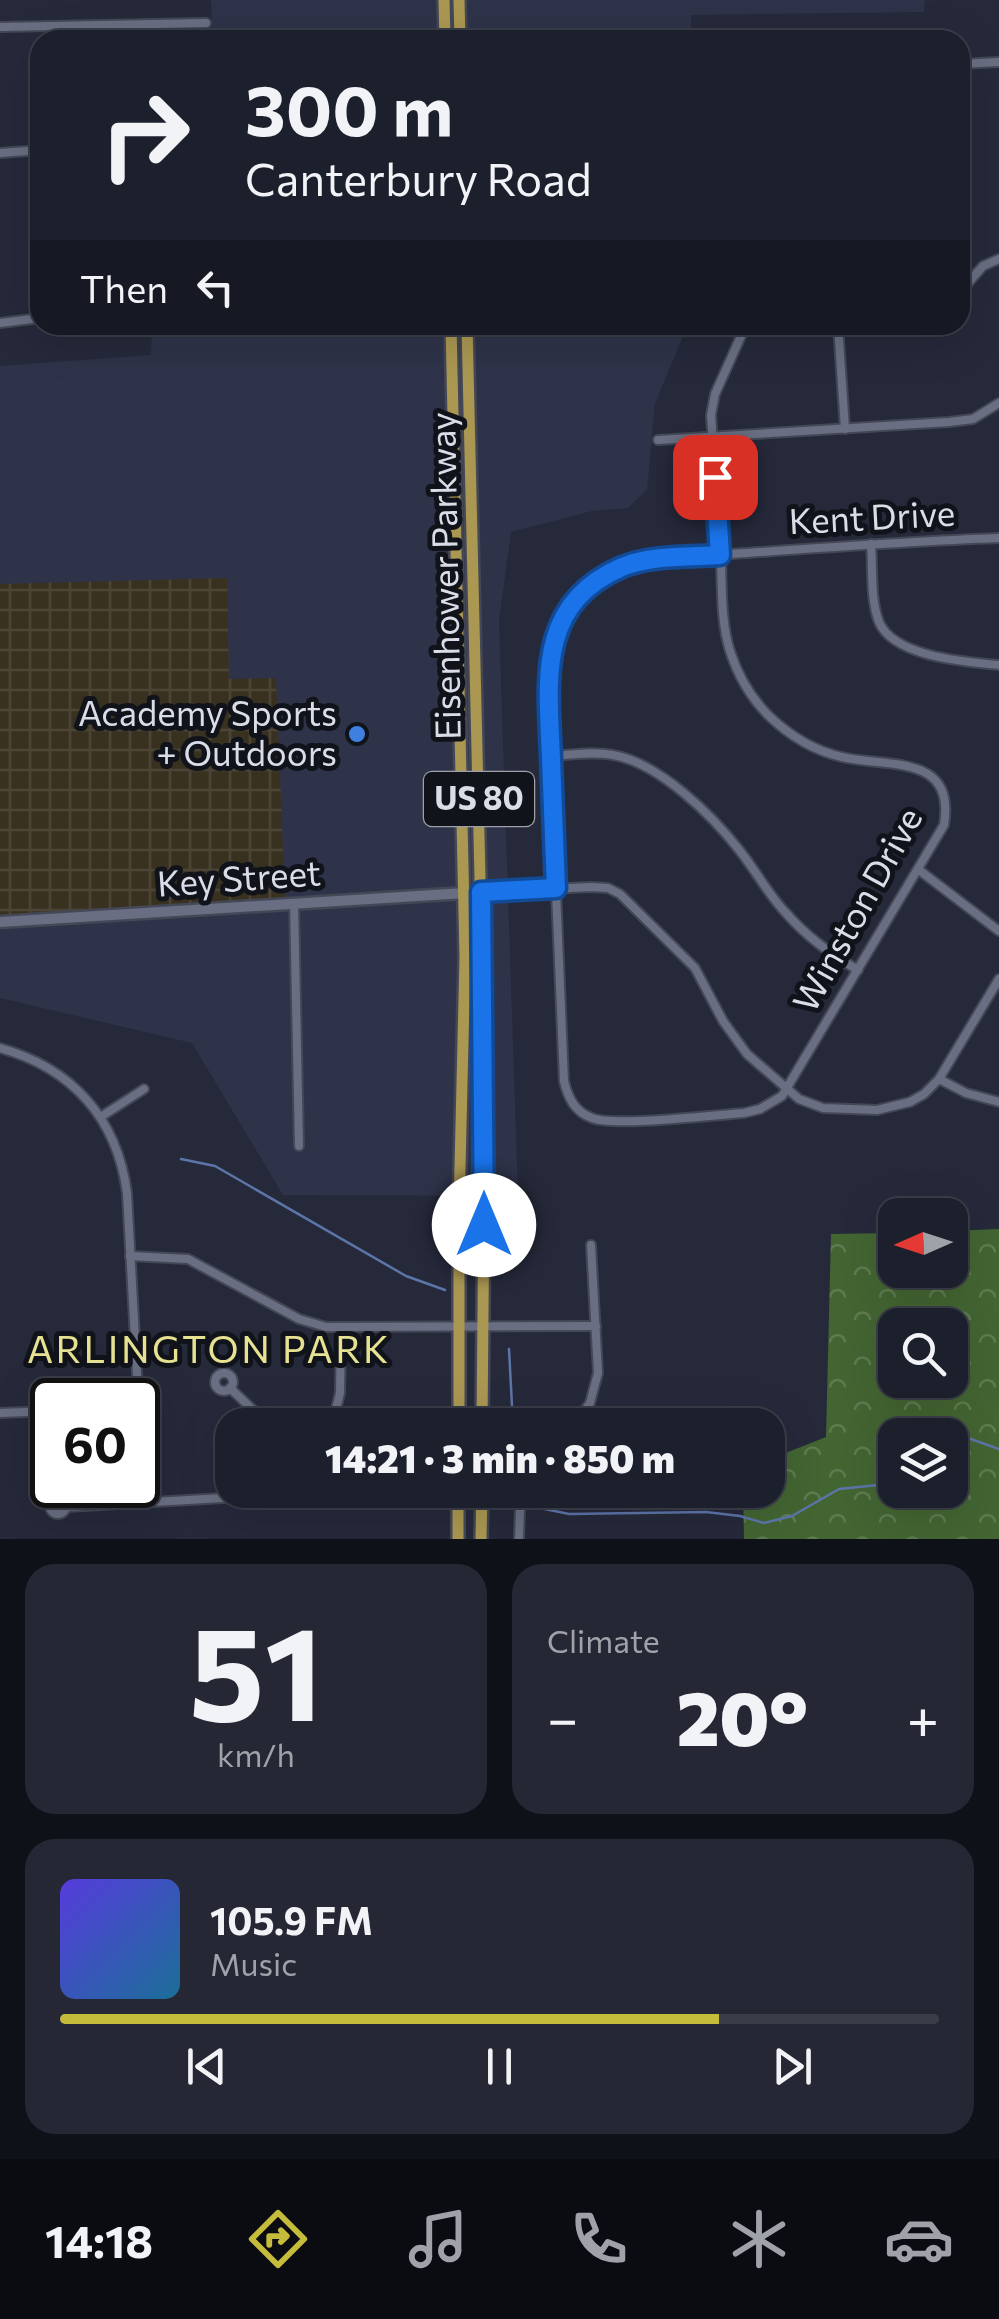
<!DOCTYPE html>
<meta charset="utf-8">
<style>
:root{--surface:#1c1f2c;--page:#252734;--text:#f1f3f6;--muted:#a0a2a9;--line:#3a3d48;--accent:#c6bc3c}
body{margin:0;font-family:Commissioner,sans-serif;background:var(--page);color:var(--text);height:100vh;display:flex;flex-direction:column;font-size:38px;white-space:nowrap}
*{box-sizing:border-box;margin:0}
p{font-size:32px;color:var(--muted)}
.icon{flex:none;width:55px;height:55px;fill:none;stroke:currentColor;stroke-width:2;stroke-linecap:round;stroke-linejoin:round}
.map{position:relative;height:1539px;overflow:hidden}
.side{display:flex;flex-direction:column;gap:25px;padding:25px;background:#0f1118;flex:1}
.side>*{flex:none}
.hud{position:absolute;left:30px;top:30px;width:940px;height:305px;border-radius:30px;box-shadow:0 10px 40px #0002,0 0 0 2px var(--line);background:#1c1f2c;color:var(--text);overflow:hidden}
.needle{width:65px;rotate:267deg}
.tools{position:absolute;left:878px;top:1198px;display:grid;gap:20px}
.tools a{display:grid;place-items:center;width:90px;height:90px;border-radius:20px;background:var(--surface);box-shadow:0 10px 40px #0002,0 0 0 2px var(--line);font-size:50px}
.speed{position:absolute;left:30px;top:1378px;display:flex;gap:20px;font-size:50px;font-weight:700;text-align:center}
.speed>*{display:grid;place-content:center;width:130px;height:130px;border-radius:50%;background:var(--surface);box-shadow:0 10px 40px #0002,0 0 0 2px var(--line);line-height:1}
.speed .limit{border:5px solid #111;border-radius:15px;background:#fff;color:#111}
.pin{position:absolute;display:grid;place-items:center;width:85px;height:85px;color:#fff;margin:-42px;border-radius:20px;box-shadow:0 5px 15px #0006}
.me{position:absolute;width:110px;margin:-55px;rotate:0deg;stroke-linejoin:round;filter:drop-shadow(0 0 8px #0008)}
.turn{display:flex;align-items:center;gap:35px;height:210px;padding:0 50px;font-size:45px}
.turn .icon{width:130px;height:130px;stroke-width:2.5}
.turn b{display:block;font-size:70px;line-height:85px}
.then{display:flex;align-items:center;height:95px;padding:0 50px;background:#0003;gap:20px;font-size:38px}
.big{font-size:75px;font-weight:800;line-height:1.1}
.side .widget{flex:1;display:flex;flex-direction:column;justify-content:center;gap:15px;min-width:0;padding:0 35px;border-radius:30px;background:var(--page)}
.side .dial{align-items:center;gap:0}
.dial b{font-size:130px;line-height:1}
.song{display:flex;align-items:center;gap:30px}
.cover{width:120px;height:120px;border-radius:15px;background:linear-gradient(135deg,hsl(250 70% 55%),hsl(200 70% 35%))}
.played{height:10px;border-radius:5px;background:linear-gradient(90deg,var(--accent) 75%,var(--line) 75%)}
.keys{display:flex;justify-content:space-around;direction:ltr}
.heat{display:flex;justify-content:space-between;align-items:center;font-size:55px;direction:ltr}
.side .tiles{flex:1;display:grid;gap:25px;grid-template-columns:1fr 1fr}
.widget:last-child{grid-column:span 2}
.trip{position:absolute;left:215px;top:1408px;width:570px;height:100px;border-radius:30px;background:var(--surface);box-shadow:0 10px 40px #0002,0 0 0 2px var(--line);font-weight:800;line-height:100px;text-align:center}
.menu{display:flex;height:160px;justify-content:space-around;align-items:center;background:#0b0c12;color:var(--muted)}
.menu .icon{width:70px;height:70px}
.menu .active{color:var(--accent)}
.menu b{font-size:45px;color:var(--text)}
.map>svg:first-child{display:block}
.built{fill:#2e3349}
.industrial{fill:url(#industrial-grid)}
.forest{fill:url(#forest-crowns);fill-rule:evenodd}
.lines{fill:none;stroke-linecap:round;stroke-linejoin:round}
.stream{stroke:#5c75a9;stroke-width:2.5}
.street-casing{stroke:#444755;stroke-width:12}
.secondary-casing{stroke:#444755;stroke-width:15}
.primary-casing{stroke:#444755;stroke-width:16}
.street{stroke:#696e82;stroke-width:8}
.secondary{stroke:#696e82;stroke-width:10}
.primary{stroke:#aa9752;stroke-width:11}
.route-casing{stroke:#114b97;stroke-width:25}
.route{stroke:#1a73e8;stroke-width:18}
.shop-dot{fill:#3f7fe0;stroke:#11131a;stroke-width:4}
.labels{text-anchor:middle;stroke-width:10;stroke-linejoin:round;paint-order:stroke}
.shield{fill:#11131a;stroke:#9ea0aa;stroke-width:2.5}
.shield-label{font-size:32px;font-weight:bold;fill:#dadde8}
.street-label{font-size:35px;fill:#dadde8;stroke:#11131a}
.poi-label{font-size:35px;fill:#dadde8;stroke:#11131a;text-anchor:end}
.neighbourhood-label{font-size:38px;letter-spacing:2.5px;fill:#e7e192;stroke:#11131a}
</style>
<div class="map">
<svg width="999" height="1539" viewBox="0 0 999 1539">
<defs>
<pattern id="industrial-grid" width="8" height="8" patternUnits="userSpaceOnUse" patternTransform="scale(2.5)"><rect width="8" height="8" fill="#393120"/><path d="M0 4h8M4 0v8" fill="none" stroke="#4c4536"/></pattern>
<pattern id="forest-crowns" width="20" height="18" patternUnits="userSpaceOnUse" patternTransform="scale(2.5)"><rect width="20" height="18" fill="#436532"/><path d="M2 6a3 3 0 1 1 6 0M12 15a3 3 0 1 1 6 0" fill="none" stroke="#5e7b50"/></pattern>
</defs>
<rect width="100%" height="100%" fill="#26293a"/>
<g class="built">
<polygon points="211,0 925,0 924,12 691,15 691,40 212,40"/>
<polygon points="152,325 688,325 655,403 647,490 628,508 592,511 511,532 499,621 518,1196 283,1195 192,1043 0,998 0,366 151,355"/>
</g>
<polygon class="industrial" points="227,578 229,679 276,678 285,899 44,916 0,916 0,584"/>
<path class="forest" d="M999 1229V1539H744L743 1490H768V1460L826 1437 831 1234 895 1233V1270H950V1231ZM895 1325H950V1380H895ZM895 1435H950V1490H895Z"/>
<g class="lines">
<g class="stream">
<polyline points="181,1159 215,1166 406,1276 445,1290"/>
<polyline points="509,1349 513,1425"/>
<polyline points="927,1435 932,1430 951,1432 999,1449"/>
<polyline points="535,1507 569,1514 706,1512 740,1516 764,1523 792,1516 839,1489 888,1484 895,1474"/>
</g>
<g class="street-casing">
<g id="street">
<polyline points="0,27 206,23"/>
<polyline points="960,64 999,62"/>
<polyline points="0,153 40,150"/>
<polyline points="960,292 983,266 999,259"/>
<polyline points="0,323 40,318"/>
<path d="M746 325 715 394 711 415C714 463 718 511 721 560 722 589 721 623 730 651 738 676 751 698 769 716 789 735 815 751 842 757 887 768 956 753 944 825L782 1096 760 1109 744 1113C714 1115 614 1127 592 1118 575 1112 568 1098 564 1081L547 678C550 633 572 593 612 572 652 552 703 556 747 553 831 547 915 541 999 538"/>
<polyline points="838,325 845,429"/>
<polyline points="838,327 873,325"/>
<polyline points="658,440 949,422 973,419 999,403"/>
<path d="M871 544C873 568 870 599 879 622 894 657 966 662 999 665"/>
<path d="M551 756C570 755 593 751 613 755 659 763 712 815 740 851 756 871 768 894 786 913 807 937 830 954 858 970"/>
<polyline points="919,870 999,931"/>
<polyline points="481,892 591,887 608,888 620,894 695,968 723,1021 747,1054 799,1099 823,1108 877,1110 910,1102 924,1094 939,1079 999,979"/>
<polyline points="294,903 299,1146"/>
<path d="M0 1048C72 1068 117 1118 127 1193L144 1502"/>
<polyline points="939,1079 966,1093 999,1102"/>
<polyline points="102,1116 144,1089"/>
<polyline points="130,1256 188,1259 299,1319 326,1327 596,1326"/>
<circle cx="224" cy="1382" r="9"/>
<polyline points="230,1388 269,1425"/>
<polyline points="0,1413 52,1411"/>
<polyline points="332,1425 340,1393 341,1328"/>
<polyline points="574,1425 590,1403 598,1373 591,1245"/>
<circle cx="58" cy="1506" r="8"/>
<polyline points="67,1507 240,1497 262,1490"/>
<polyline points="519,1539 520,1509 526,1490"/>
</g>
</g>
<g class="secondary-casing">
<polyline id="secondary" points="0,922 481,892"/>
</g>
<g class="primary-casing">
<g id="primary">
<polyline points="444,0 445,40"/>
<polyline points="459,0 460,40"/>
<polyline points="451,325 465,957 459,1210 459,1425"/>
<polyline points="467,325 485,1091 482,1425"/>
<polyline points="458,1539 458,1490"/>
<polyline points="481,1539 482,1490"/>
</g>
</g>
<use href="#street" class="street"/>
<use href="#secondary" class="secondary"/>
<use href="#primary" class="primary"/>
</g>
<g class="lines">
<g class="route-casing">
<path id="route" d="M484 1225 481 892 556 888C554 845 553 802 551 758 548 681 536 604 622 567 652 555 688 557 720 555L715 477"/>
</g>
<use href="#route" class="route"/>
</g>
<circle class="shop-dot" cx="357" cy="734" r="10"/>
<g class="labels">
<rect class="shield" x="424" y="772" width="110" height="54" rx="8"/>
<g class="shield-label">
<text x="479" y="810">US 80</text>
</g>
<g class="street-label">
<text transform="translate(872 518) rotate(-3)" y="12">Kent Drive</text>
<text transform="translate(446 576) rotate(-91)" y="12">Eisenhower Parkway</text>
<text transform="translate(239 879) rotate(-4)" y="12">Key Street</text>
<text transform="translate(858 910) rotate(-61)" y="12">Winston Drive</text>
</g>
<g class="poi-label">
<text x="337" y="726">Academy Sports<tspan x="337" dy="40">+ Outdoors</tspan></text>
</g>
<g class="neighbourhood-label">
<text x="209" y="1363">ARLINGTON PARK</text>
</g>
</g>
</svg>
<div class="tools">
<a><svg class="needle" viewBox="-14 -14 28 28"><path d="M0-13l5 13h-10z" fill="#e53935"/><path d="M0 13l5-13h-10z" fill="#a0a2a9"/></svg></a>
<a><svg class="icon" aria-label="search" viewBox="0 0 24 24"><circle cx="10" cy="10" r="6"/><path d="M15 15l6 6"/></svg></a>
<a><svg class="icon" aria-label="layers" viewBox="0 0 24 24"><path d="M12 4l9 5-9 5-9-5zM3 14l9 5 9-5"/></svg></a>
</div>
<div class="speed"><div class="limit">60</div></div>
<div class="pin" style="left:715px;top:477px;background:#d93025"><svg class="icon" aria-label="arrive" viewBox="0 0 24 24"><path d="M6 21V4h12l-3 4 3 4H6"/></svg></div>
<svg class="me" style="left:484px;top:1225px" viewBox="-20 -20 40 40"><circle r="19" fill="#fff"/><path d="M0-13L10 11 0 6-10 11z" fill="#1a73e8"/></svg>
<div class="trip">14:21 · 3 min · 850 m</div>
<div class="hud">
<div class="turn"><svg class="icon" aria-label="right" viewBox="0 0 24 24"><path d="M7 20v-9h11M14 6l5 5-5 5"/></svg><div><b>300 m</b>Canterbury Road</div></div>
<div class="then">Then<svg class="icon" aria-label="left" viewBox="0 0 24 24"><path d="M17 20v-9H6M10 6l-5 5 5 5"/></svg></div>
</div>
</div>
<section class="side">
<div class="tiles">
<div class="widget dial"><b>51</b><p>km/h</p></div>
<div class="widget"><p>Climate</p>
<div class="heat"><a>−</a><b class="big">20°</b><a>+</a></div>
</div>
<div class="widget">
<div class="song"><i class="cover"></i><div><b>105.9 FM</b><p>Music</p></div></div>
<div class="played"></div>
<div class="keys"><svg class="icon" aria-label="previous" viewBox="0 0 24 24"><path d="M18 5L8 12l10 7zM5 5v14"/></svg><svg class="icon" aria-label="pause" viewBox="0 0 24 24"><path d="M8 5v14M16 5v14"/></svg><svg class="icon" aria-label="next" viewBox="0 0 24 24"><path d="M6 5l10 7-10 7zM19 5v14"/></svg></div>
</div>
</div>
</section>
<nav class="menu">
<b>14:18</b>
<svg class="icon active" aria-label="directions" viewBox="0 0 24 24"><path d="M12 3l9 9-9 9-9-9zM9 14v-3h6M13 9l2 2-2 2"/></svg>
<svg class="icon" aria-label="music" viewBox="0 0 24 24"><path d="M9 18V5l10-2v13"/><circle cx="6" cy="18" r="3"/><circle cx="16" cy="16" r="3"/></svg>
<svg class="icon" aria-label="phone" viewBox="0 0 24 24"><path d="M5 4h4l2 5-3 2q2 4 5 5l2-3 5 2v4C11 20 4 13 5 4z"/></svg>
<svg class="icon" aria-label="climate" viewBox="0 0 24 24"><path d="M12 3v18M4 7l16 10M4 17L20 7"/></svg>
<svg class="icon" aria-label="car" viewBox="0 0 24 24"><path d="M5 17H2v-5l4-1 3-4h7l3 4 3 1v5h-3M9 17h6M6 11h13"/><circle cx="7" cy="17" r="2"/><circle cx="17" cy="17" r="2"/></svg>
</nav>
